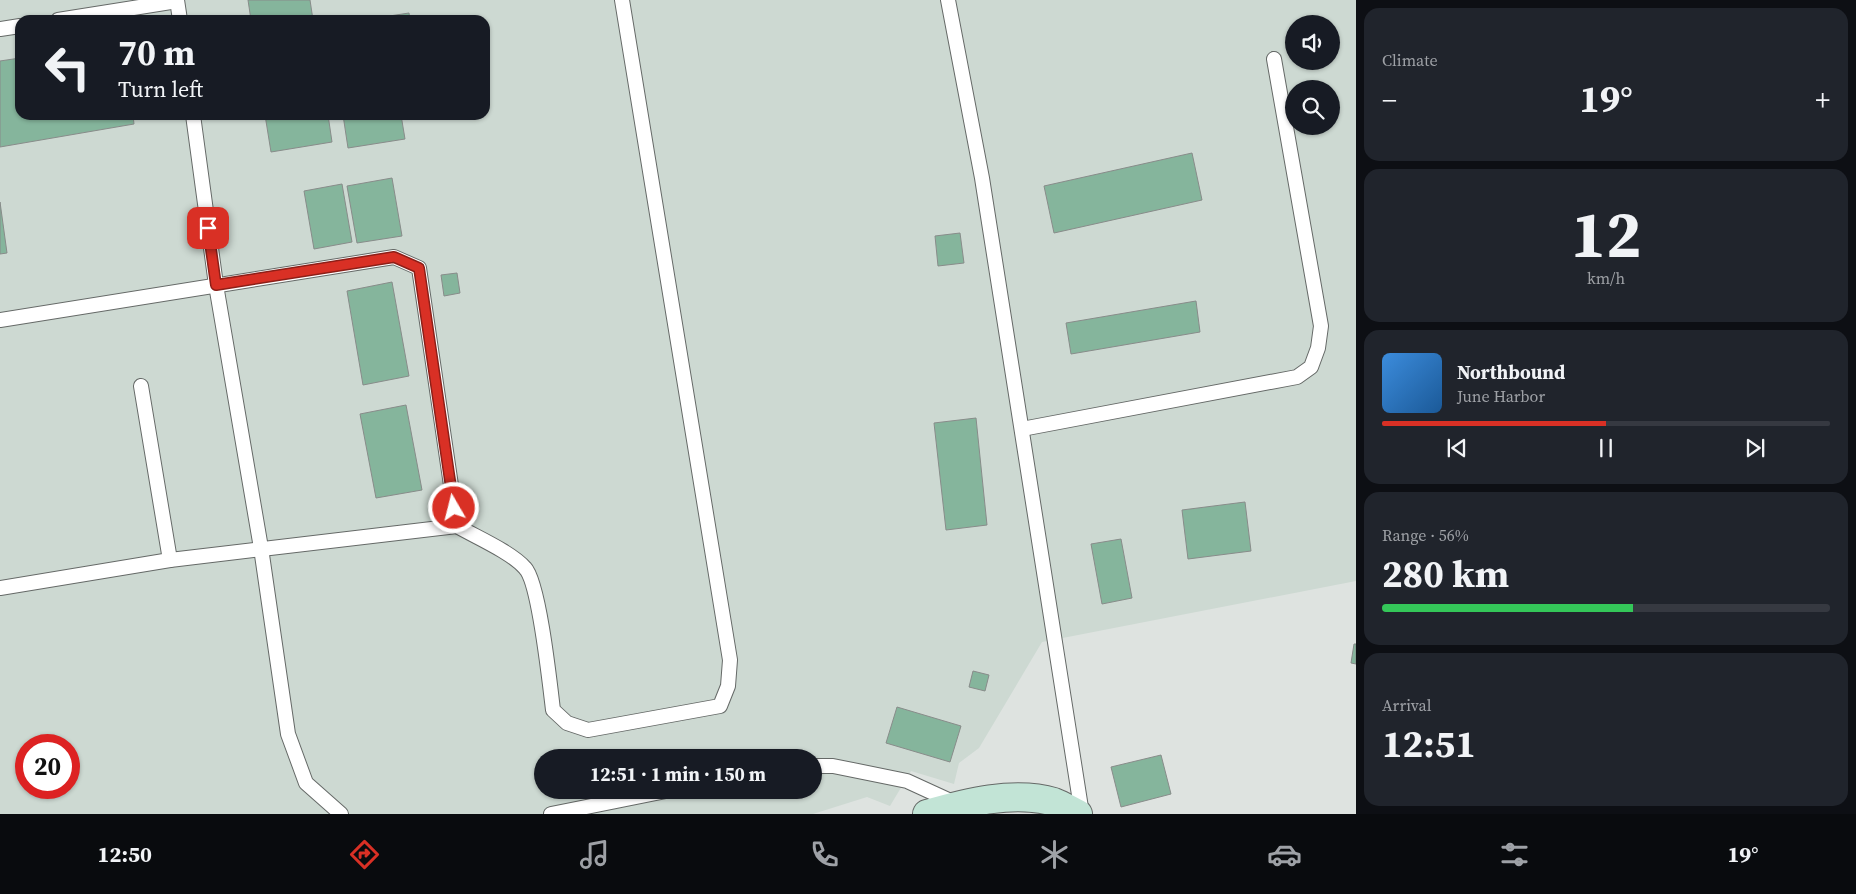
<!DOCTYPE html>
<meta charset="utf-8">
<style>
:root{--surface:#171b24;--page:#20242c;--text:#f1f3f6;--muted:#9ea1a6;--line:#363941;--accent:#d93025}
body{margin:0;font-family:"Source Serif 4",serif;background:var(--page);color:var(--text);height:100vh;display:flex;flex-direction:column;font-size:19px;white-space:nowrap}
*{box-sizing:border-box;margin:0}
p{font-size:16px;color:var(--muted)}
.icon{flex:none;width:28px;height:28px;fill:none;stroke:currentColor;stroke-width:2;stroke-linecap:round;stroke-linejoin:round}
.map{position:relative;flex:1;overflow:hidden}
.details{display:flex;flex-direction:column;gap:8px;padding:8px;background:#0d0f14;width:500px}
.details>*{flex:none}
.top-card{position:absolute;left:15px;top:15px;width:475px;height:105px;border-radius:15px;box-shadow:0 1px 4px #0004;background:#171b24;color:var(--text);overflow:hidden}
.buttons{position:absolute;left:1285px;top:15px;display:grid;gap:10px}
.buttons a{display:grid;place-items:center;width:55px;height:55px;border-radius:50%;background:var(--surface);box-shadow:0 1px 4px #0004;font-size:25px}
.speed{position:absolute;left:15px;top:734px;display:flex;gap:10px;font-size:25px;font-weight:700;text-align:center}
.speed>*{display:grid;place-content:center;width:65px;height:65px;border-radius:50%;background:var(--surface);box-shadow:0 1px 4px #0004;line-height:1}
.speed .limit{border:8px solid #d22;background:#fff;color:#111}
.pin{position:absolute;display:grid;place-items:center;width:42px;height:42px;color:#fff;margin:-21px;border-radius:10px;box-shadow:0 2px 8px #0006}
.me{position:absolute;width:55px;margin:-28px;rotate:352deg;stroke-linejoin:round;filter:drop-shadow(0 0 4px #0008)}
.turn{display:flex;align-items:center;gap:18px;height:105px;padding:0 20px;font-size:22px}
.turn .icon{width:65px;height:65px;stroke-width:2.5}
.turn b{display:block;font-size:35px;line-height:42px}
.big{font-size:38px;font-weight:700;line-height:1.1}
.details .card{flex:1;display:flex;flex-direction:column;justify-content:center;gap:8px;min-width:0;padding:0 18px;border-radius:15px;background:var(--page)}
.details .dial{align-items:center;gap:0}
.dial b{font-size:65px;line-height:1}
.song{display:flex;align-items:center;gap:15px}
.cover{width:60px;height:60px;border-radius:8px;background:linear-gradient(135deg,hsl(210 70% 55%),hsl(210 70% 35%))}
.played{height:5px;border-radius:2px;background:linear-gradient(90deg,var(--accent) 50%,var(--line) 50%)}
.keys{display:flex;justify-content:space-around;direction:ltr}
.heat{display:flex;justify-content:space-between;align-items:center;font-size:28px;direction:ltr}
.charge{height:8px;border-radius:4px;background:linear-gradient(90deg,#34c759 56%,var(--line) 0)}
.trip{position:absolute;left:534px;top:749px;width:288px;height:50px;border-radius:25px;background:var(--surface);box-shadow:0 1px 4px #0004;font-weight:700;line-height:50px;text-align:center}
.tabs{display:flex;height:80px;justify-content:space-around;align-items:center;background:#090b0e;color:var(--muted)}
.tabs .icon{width:35px;height:35px}
.tabs .on{color:var(--accent)}
.tabs b{font-size:22px;color:var(--text)}
main{display:flex;flex:1;min-height:0}
.map>svg:first-child{display:block}
.built{fill:#cdd9d2;fill-rule:evenodd}
.building{fill:#85b59c;stroke:#888c8a}
.lines{fill:none;stroke-linecap:round;stroke-linejoin:round}
.service-casing{stroke:#656967;stroke-width:16}
.secondary-casing{stroke:#656967;stroke-width:30}
.service{stroke:#fff;stroke-width:14}
.secondary{stroke:#c2e4d6;stroke-width:28}
.route-casing{stroke:#8d1f18;stroke-width:12}
.route{stroke:#d93025;stroke-width:9}
</style>
<main>
<div class="map">
<svg width="1356" height="814" viewBox="0 0 1356 814">
<rect width="100%" height="100%" fill="#dee3e0"/>
<path class="built" d="M0 0H1356V581L1042 642 979 748 959 763 954 784 911 771 890 806 867 797 813 814H0ZM20 20H485V115H20ZM1294 24H1331V61H1294ZM1294 89H1331V126H1294ZM26 745H69V788H26ZM542 758H812V790H542Z"/>
<g class="building">
<polygon points="248,0 310,0 313,20 251,20"/>
<polygon points="409,13 410,20 370,20 370,19"/>
<polygon points="20,58 20,115 133,115 134,124 0,147 0,61"/>
<polygon points="265,115 328,115 332,142 271,152"/>
<polygon points="343,115 401,115 405,139 348,148"/>
<polygon points="1192,153 1202,200 1054,233 1044,186"/>
<polygon points="392,178 402,236 357,243 347,186"/>
<polygon points="342,184 352,242 314,249 304,191"/>
<polygon points="0,202 7,253 0,254"/>
<polygon points="960,233 964,263 938,266 935,236"/>
<polygon points="457,273 460,293 444,296 441,275"/>
<polygon points="392,282 409,376 363,385 347,291"/>
<polygon points="1196,301 1200,332 1071,354 1066,323"/>
<polygon points="406,405 422,490 376,498 360,414"/>
<polygon points="976,418 987,525 946,530 934,423"/>
<polygon points="1245,502 1251,551 1188,559 1182,510"/>
<polygon points="1121,539 1132,598 1102,604 1091,544"/>
<polygon points="1354,644 1356,644 1356,664 1351,663"/>
<polygon points="973,671 989,675 985,691 969,687"/>
<polygon points="897,707 961,726 950,762 886,743"/>
<polygon points="1161,755 1171,794 1121,807 1111,767"/>
</g>
<g class="lines">
<g class="service-casing">
<g id="service">
<polyline points="177,0 180,20"/>
<polyline points="948,0 982,178 1082,814"/>
<polyline points="58,20 177,1"/>
<polyline points="0,29 20,26"/>
<polyline points="193,115 216,285 261,548 288,734 306,783 341,814"/>
<polyline points="0,320 394,257 419,268 457,526 170,560 0,588"/>
<polyline points="141,386 170,560"/>
<polyline points="1022,429 1297,377 1311,367 1318,348 1321,326 1274,59"/>
<path d="M457 526C476 537 511 552 525 568 539 582 550 685 553 710L567 723 588 730 720 706 728 686 730 660 622 0"/>
<polyline points="812,766 833,766 907,781 955,803"/>
<polyline points="551,814 671,790"/>
</g>
</g>
<g class="secondary-casing">
<path id="secondary" d="M927 814C965 803 1014 790 1054 802 1062 805 1070 810 1078 814"/>
</g>
<use href="#service" class="service"/>
<use href="#secondary" class="secondary"/>
</g>
<g class="lines">
<g class="route-casing">
<polyline id="route" points="208,228 216,285 394,257 419,268 454,508"/>
</g>
<use href="#route" class="route"/>
</g>
</svg>
<div class="buttons">
<a><svg class="icon" aria-label="sound" viewBox="0 0 24 24"><path d="M4 9h4l5-4v14l-5-4H4zM17 9q2 3 0 6"/></svg></a>
<a><svg class="icon" aria-label="search" viewBox="0 0 24 24"><circle cx="10" cy="10" r="6"/><path d="M15 15l6 6"/></svg></a>
</div>
<div class="speed"><div class="limit">20</div></div>
<div class="pin" style="left:208px;top:228px;background:#d93025"><svg class="icon" aria-label="arrive" viewBox="0 0 24 24"><path d="M6 21V4h12l-3 4 3 4H6"/></svg></div>
<svg class="me" style="left:454px;top:508px" viewBox="-20 -20 40 40"><circle r="17" fill="#d93025" stroke="#fff" stroke-width="3"/><path d="M0-11L8 9 0 5-8 9z" fill="#fff"/></svg>
<div class="trip">12:51 · 1 min · 150 m</div>
<div class="top-card">
<div class="turn"><svg class="icon" aria-label="left" viewBox="0 0 24 24"><path d="M17 20v-9H6M10 6l-5 5 5 5"/></svg><div><b>70 m</b>Turn left</div></div>
</div>
</div>
<section class="details">
<div class="card"><p>Climate</p>
<div class="heat"><a>−</a><b class="big">19°</b><a>+</a></div>
</div>
<div class="card dial"><b>12</b><p>km/h</p></div>
<div class="card">
<div class="song"><i class="cover"></i><div><b>Northbound</b><p>June Harbor</p></div></div>
<div class="played"></div>
<div class="keys"><svg class="icon" aria-label="previous" viewBox="0 0 24 24"><path d="M18 5L8 12l10 7zM5 5v14"/></svg><svg class="icon" aria-label="pause" viewBox="0 0 24 24"><path d="M8 5v14M16 5v14"/></svg><svg class="icon" aria-label="next" viewBox="0 0 24 24"><path d="M6 5l10 7-10 7zM19 5v14"/></svg></div>
</div>
<div class="card"><p>Range · 56%</p><b class="big">280 km</b><div class="charge"></div></div>
<div class="card"><p>Arrival</p><b class="big">12:51</b></div>
</section>
</main>
<nav class="tabs">
<b>12:50</b>
<svg class="icon on" aria-label="directions" viewBox="0 0 24 24"><path d="M12 3l9 9-9 9-9-9zM9 14v-3h6M13 9l2 2-2 2"/></svg>
<svg class="icon" aria-label="music" viewBox="0 0 24 24"><path d="M9 18V5l10-2v13"/><circle cx="6" cy="18" r="3"/><circle cx="16" cy="16" r="3"/></svg>
<svg class="icon" aria-label="phone" viewBox="0 0 24 24"><path d="M5 4h4l2 5-3 2q2 4 5 5l2-3 5 2v4C11 20 4 13 5 4z"/></svg>
<svg class="icon" aria-label="climate" viewBox="0 0 24 24"><path d="M12 3v18M4 7l16 10M4 17L20 7"/></svg>
<svg class="icon" aria-label="car" viewBox="0 0 24 24"><path d="M5 17H2v-5l4-1 3-4h7l3 4 3 1v5h-3M9 17h6M6 11h13"/><circle cx="7" cy="17" r="2"/><circle cx="17" cy="17" r="2"/></svg>
<svg class="icon" aria-label="filters" viewBox="0 0 24 24"><path d="M4 7h16M4 17h16"/><circle cx="9" cy="7" r="2"/><circle cx="15" cy="17" r="2"/></svg>
<b>19°</b>
</nav>
